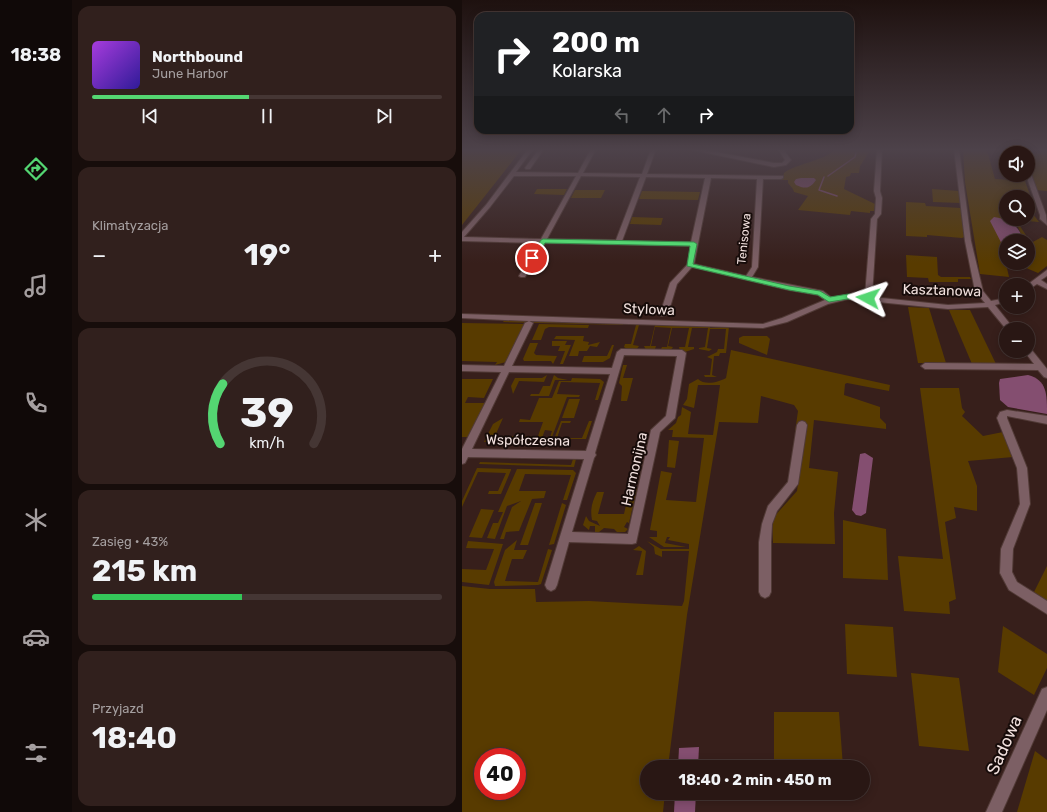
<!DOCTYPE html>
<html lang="pl">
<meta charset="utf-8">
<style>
:root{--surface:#291714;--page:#31201d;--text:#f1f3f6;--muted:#a59fa0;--line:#453634;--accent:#54d672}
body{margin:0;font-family:Rubik,sans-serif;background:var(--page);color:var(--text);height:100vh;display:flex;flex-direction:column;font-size:15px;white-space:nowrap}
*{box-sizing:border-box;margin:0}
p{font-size:13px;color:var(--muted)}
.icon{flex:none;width:22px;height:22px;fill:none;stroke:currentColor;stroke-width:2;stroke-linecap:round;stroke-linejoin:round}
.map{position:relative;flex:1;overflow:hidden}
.details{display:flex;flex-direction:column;gap:6px;padding:6px;background:#170d0b;width:390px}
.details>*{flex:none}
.guide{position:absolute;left:12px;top:12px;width:380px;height:122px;border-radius:12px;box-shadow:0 2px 10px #0003,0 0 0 1px var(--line);background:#202124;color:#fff;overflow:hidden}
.tools{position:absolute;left:537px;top:146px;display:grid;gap:8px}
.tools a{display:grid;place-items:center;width:36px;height:36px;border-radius:50%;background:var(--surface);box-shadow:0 2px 10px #0003,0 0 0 1px var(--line);font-size:20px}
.speed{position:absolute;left:12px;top:748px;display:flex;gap:8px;font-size:20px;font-weight:700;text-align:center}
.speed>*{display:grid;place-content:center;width:52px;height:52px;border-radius:50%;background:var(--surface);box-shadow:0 2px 10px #0003,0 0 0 1px var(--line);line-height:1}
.speed .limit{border:6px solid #d22;background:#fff;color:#111}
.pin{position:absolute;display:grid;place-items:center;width:34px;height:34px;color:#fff;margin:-17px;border:2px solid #fff;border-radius:50%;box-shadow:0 1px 4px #0007}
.me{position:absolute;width:44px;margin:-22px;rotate:275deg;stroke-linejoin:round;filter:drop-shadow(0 0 3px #0008)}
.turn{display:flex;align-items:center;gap:14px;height:84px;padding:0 12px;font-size:18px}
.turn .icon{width:52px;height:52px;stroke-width:2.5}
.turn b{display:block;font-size:28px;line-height:34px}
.lanes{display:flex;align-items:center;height:38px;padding:0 12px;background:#0003;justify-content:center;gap:20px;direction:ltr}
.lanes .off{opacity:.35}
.big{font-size:30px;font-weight:700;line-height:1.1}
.details .widget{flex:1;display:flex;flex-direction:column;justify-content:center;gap:6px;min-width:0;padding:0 14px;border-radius:12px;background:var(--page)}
.details .dial{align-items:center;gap:0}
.dial svg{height:104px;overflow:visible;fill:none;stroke:var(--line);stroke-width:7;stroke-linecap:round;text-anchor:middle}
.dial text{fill:var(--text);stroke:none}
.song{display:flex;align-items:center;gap:12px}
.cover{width:48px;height:48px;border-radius:6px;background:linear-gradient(135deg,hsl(280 70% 55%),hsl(250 70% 35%))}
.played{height:4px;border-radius:2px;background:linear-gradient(90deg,var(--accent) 45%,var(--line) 45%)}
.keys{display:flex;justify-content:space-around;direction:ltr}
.heat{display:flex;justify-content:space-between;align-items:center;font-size:22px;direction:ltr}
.charge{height:6px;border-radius:3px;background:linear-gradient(90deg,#34c759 43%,var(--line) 0)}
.trip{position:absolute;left:178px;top:760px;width:230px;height:40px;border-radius:20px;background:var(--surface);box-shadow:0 2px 10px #0003,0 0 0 1px var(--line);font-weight:700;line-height:40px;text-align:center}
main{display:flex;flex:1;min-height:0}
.menu{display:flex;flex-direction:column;width:72px;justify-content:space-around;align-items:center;background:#100908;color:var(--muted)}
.menu .icon{width:28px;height:28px}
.menu .current{color:var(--accent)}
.menu b{font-size:18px;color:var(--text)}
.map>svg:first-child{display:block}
.green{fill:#583b00;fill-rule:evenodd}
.water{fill:#844e70}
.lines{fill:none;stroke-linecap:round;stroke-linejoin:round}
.stream{stroke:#844e70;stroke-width:1.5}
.minor-casing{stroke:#513a36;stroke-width:2}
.minor{fill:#7c5f64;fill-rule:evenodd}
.route{fill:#54d672;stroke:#378b4a}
.labels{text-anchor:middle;stroke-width:4;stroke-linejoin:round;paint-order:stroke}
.far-street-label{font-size:12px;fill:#f1e0dd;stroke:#170c0a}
.street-label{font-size:14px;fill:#f1e0dd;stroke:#170c0a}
.near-street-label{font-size:17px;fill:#f1e0dd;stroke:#170c0a}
</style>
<main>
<nav class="menu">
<b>18:38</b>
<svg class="icon current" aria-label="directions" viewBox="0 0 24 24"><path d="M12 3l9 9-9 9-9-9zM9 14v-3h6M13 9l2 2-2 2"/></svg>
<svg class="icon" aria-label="music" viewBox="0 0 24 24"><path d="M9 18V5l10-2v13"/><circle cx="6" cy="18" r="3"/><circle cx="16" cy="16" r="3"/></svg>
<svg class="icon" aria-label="phone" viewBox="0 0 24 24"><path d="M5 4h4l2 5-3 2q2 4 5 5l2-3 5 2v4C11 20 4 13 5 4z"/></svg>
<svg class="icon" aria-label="climate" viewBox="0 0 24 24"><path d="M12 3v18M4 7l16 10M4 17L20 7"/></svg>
<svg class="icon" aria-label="car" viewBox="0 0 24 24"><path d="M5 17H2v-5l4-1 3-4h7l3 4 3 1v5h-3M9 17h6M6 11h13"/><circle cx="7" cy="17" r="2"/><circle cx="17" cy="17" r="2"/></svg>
<svg class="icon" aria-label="filters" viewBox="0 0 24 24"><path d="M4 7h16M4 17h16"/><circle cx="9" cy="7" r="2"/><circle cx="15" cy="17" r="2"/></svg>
</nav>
<section class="details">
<div class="widget">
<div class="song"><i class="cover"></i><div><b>Northbound</b><p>June Harbor</p></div></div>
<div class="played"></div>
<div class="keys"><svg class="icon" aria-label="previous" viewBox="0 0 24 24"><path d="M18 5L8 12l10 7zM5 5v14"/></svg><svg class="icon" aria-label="pause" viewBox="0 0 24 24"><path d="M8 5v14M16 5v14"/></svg><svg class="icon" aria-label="next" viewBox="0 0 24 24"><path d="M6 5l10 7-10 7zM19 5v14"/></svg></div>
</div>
<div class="widget"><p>Klimatyzacja</p>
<div class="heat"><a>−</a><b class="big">19°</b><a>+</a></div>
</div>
<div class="widget dial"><svg viewBox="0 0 100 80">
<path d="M14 69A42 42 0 1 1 86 69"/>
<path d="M14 69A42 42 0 0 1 16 23" stroke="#54d672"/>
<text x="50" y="56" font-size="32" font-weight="700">39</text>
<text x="50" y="72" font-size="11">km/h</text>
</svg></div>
<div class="widget"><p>Zasięg · 43%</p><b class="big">215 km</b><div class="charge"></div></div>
<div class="widget"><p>Przyjazd</p><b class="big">18:40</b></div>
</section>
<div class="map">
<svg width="585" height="812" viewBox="0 0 585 812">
<rect width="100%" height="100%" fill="#371f1b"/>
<g class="green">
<polygon points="0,149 60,149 0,225"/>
<path d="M372 149H409L398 166 397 173H389L388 176 384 177 382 189 413 204 412 211H408V213L389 211 388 215 336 210 346 196 332 192 331 189 326 183V180H320L322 173C333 164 368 159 372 149Z"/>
<path d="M501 149H522L526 154 533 179 563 181 574 212 571 214 577 222 554 220 569 243 580 237 585 240V266L576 273 552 263H566V241H562L556 227 539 218 540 247 544 252 543 259 547 277 518 274 503 182ZM544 197H566V219H544Z"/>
<polygon points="579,149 585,149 585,191 574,190 566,168 566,154 579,153 580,152"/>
<polygon points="75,189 105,189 102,195 72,194"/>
<polygon points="470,189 497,191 499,203 471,202"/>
<polygon points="113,190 143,190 139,198 109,198"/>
<polygon points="180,191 238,192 236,200 177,199"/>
<polygon points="444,202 463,203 464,206 499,208 504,236 500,238 465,235 465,237 444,236"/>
<polygon points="170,217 201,218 199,225 168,224"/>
<polygon points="444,255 475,257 476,275 479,277 508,277 509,279 496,279 496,282 467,282 466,278 445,277"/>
<polygon points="446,307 467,308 484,363 456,363"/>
<polygon points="487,310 508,310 534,364 510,364"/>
<polygon points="43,319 161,323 161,325 41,322"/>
<polygon points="0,323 62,324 44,362 33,365 35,362 0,361"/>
<polygon points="172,323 248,326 248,328 267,327 264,353 258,353 257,356 252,356 250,375 255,377 243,377 242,375 248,375 250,359 245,357 255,352 256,349 262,349 264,329 248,329 245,348 250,349 247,351 237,349 237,348 243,347 246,328 230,328 226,347 232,347 232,349 223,352 218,351 217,347 223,347 227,328 210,328 206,346 211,347 208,351 199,349 200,347 205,347 209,328 193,327 189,346 194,346 193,349 184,350 182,346 188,346 193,325 177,325 171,345 177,346 174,350 166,350 162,347 163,344 169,344 174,325 169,325"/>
<polygon points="77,324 127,325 126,328 87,327 83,329 79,340 70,340"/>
<polygon points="94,336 122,336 121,341 127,342 126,345 138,342 135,347 128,346 125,351 117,351 116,356 107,356 113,340 92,339"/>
<polygon points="281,336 305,336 308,339 305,355 277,343 277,338"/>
<polygon points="90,341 105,341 103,345 109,345 101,364 98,364 103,351 96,351 98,346 90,346"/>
<polygon points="68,343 76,343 72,353 74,355 95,356 91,364 89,361 62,361 61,359"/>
<polygon points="150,345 152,345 148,358 141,362 120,362 122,356 145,356"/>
<path d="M269 350 428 385 427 391 385 383 383 384 382 395 418 407V418L424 424V429L352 420 347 468 376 472 372 513 373 544 311 543 310 519 335 491 343 434 333 432 336 411 332 405 299 396 296 423 257 422 225 615 206 767H185V793H203L201 812H0V586L28 589H73L74 602 127 601 220 606 222 601 227 551H200V557L193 554 192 547 185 541 199 549H227V544L206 540 208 537H205L203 543 224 547H202L187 537H195V531L188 530 199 471 210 473 204 500 234 502 242 438 210 437 211 430H206L214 423 216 417 219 415 220 407 229 412 226 434 251 435 258 385H236L232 408 221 405 225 399 227 384 236 379C243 386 257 382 264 378ZM21 757H55V791H21Z"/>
<polygon points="161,365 165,365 161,378 171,378 165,401 159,401 160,386 157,383"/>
<polygon points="85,375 82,382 57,381 51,394 49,386 53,378 80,378"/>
<polygon points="92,375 96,378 106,380 93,380 87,396 68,396 69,394 77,394 81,386 88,386"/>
<polygon points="110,378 138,379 142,382 136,400 133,400 138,383 99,382 95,394 118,395 117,397 105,397 90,437 88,437 90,431 83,430 78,443 22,442 31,424 41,418 33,436 76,436 81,422 57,422 58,419 68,420 77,398 90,398 97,381 109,381"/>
<polygon points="0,379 31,379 22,398 6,397 3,403 23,403 6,437 0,437"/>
<polygon points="458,388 497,388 500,408 503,412 500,416 521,436 541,432 551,457 506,461 515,486 515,511 492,507 494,518 483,522 494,599 487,602 488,614 442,611 436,556 481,559"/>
<polygon points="107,399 118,399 112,418 100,418"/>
<polygon points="99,421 109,421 108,423 100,423 95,438 120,438 127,421 130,421 124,439 92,439"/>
<polygon points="207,440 217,441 213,468 205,467"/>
<polygon points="111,459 114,459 112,467 17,464 18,462 109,465"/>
<polygon points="15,468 49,469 49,470 39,494 26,494 27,491 36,491 44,473 16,472 0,507 0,501"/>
<polygon points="55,469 111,470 114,473 105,500 101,500 109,475 63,474 57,491 84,491 82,498 70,499 57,531 44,532 42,539 38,539 50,507 59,501 45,506 33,539 25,538 31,523 36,523 41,512 36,512"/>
<path d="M168 487 175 488 167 523 165 522 162 527 166 529 163 532H155L152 529 142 528 137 532H133V526H128L127 530 121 525 124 516 127 521 138 526 135 521 130 520C128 509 130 502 135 492H142L136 514H162Z"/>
<polygon points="73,503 80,503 66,545 58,545"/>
<polygon points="100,503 104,505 92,544 87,545"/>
<polygon points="19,509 32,510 20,538 7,537"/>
<polygon points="381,520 424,529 426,580 381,578"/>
<polygon points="55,540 52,550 65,550 61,559 50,559 43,581 76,582 86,549 90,550 79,584 76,585 33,586 32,582 43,550"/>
<polygon points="6,541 41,544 27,585 0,582 0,569 24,570 32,549 4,548"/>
<polygon points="177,546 184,551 181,575 174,575 180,551 171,550"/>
<polygon points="585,566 585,601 572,592"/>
<polygon points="383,624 431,627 435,677 385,674"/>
<polygon points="541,626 585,654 585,668 572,695 536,672"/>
<polygon points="449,673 497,678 507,751 457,746"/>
<polygon points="312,712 377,712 381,767 312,766"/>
<polygon points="573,751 585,760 585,812 555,812"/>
</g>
<g class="water">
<path d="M339 178H352L354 180C348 189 343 189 334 185L332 182 334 179Z"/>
<path d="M532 217C549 220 556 225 562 241H544V252L528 221Z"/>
<path d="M566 375C585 380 585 394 585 414L546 407 538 400 537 383 538 379Z"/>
<polygon points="403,453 411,458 404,513 399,516 394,515 390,510 398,454"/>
<polygon points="237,747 236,767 216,767 217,748"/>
<polygon points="213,793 234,793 233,812 212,812"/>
</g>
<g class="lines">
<g class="stream">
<polyline points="366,176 393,157 394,153"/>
<polyline points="362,177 357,190 375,196"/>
</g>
<g class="minor-casing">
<g id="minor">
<path d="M66 149H71L54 172 116 173 129 149H134L121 173 180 174 189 149H194L185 174 321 176V178L319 179H301L296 267 290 277 361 291 370 298 386 295 403 296 409 219 413 214 414 198 412 191 415 149H420L418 191 420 198 419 214 415 219 410 297 486 305 523 303 513 291 503 241 492 149H497L509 241 521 291 529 301 544 298V302L533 305 552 329H544L526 307 486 309 386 299 366 304 325 322 301 328 67 321 71 323 50 366 150 368 155 352 159 349 220 350 224 353 213 418 198 432 174 543 170 544 107 542 95 585 93 589 89 591 85 589 83 585 122 459 6 457 3 463 0 464V449L39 372 0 371V365L42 366 63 323 67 321 0 318V314L301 324 320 318 363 300 356 295 327 290 230 267 215 284 206 314 202 316H199L198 314 208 283 225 265 229 246 83 243 63 277H59L57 276 76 243 0 241V232L24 205ZM52 176H114L79 239 2 237 28 207ZM119 176 178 177 154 240 85 239ZM184 177 243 178 229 242 160 241ZM249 178 295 179 290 267 284 276 232 264ZM162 355 215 356 204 416 189 430 166 534 110 532 132 458 134 455 133 453ZM47 372 148 374 124 451 10 449Z"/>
<polygon points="77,149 82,149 68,169 64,169 63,168"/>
<polygon points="226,149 238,149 312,163 320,163 323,160 316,149 321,149 329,160 324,165 312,167"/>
<polygon points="555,149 560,149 562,153 556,153"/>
<polygon points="566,172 569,174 584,215 585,225 578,219 578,215 564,175 566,175"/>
<polygon points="585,270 585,276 579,280 585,284 585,289 575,284 566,290 565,285"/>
<polygon points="566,348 569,349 585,369 585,378 582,377 576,370 463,369 459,366 463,363 572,364 562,351 566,351"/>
<polygon points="545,410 585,416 585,424 545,416 545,418 565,468 568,504 551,549 550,572 555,582 585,601 585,614 547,590 538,573 539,549 558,504 555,468 535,418 538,412"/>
<polygon points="340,421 343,422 345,425 336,484 315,511 310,524 309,542 309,592 307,596 303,598 299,596 297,592 297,542 300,524 306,506 326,482 335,425 337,422"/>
<polygon points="585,687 585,710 540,812 524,812 580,689"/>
</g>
</g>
<use href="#minor" class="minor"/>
</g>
<linearGradient id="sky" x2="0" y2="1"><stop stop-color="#1e110f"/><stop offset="0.57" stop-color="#4d424a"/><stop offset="1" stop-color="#4d424a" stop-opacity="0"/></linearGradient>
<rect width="585" height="263" fill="url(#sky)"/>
<polygon class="route" points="81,239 232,242 235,244 231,264 327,286 358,291 368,297 386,294 406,296 410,298 406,301 386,299 367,302 356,295 327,290 225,266 228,246 83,243 73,260 68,260 67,258 79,240"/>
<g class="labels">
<g class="far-street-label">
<text transform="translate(282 239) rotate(-84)" y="4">Tenisowa</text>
</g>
<g class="street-label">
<text transform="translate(480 290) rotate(2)" y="5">Kasztanowa</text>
<text transform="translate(187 309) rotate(2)" y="5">Stylowa</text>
<text transform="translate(66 440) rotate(1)" y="5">Współczesna</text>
<text transform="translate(172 469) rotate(-77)" y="5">Harmonijna</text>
</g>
<g class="near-street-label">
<text transform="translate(542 745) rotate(-66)" y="6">Sadowa</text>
</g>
</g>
</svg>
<div class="tools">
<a><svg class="icon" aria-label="sound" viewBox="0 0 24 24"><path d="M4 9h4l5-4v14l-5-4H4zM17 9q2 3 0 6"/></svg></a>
<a><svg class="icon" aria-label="search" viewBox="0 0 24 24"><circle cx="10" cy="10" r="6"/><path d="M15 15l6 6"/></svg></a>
<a><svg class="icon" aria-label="layers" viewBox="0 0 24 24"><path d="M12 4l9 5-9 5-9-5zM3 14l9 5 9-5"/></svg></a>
<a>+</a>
<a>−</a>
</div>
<div class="speed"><div class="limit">40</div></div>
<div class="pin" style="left:70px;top:258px;background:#d93025"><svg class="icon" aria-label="arrive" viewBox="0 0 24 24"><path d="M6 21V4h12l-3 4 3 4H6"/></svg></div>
<svg class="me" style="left:406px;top:298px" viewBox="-20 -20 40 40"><path d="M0-17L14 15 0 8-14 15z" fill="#54d672" stroke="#fff" stroke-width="4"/></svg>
<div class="trip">18:40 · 2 min · 450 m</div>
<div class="guide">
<div class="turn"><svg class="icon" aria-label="right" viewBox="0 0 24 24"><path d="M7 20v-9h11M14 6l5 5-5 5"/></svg><div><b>200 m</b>Kolarska</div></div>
<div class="lanes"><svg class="icon off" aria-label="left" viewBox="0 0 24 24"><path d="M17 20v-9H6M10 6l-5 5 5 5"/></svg><svg class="icon off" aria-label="ahead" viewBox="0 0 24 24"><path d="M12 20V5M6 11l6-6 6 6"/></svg><svg class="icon" aria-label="right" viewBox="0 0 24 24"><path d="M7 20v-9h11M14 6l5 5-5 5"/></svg></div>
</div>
</div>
</main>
